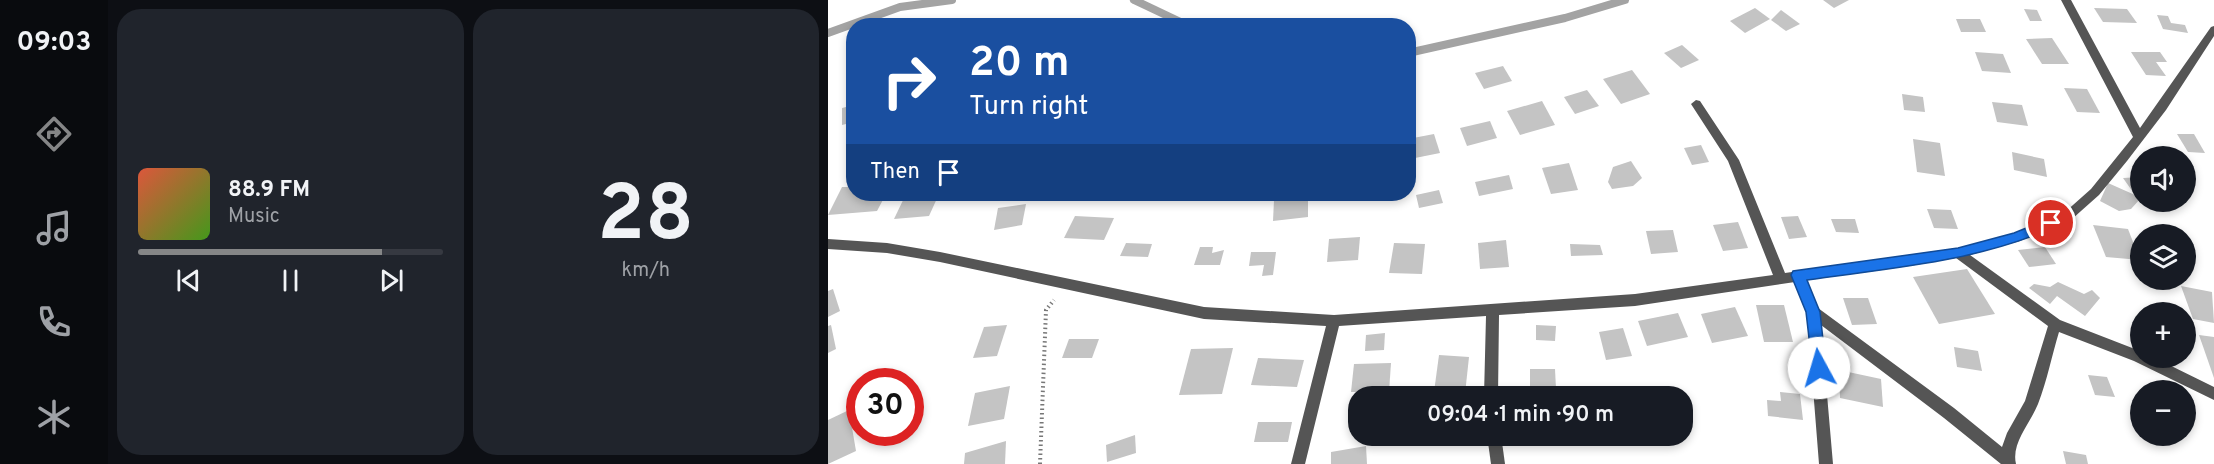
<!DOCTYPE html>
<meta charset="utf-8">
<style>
:root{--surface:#171b24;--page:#20242c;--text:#f1f3f6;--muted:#9ea1a6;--line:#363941;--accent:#858687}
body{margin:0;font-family:Overpass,sans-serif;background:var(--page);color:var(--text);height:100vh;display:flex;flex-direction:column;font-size:22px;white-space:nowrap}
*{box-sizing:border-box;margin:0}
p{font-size:20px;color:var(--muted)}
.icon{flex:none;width:33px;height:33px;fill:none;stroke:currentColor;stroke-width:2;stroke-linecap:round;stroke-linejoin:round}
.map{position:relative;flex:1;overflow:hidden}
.sheet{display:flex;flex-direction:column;gap:9px;padding:9px;background:#0d0f14;width:720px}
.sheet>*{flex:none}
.top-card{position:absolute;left:18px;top:18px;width:570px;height:183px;border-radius:24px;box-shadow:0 3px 9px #0003;background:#1a4fa0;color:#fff;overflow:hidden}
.buttons{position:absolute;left:1302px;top:146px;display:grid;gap:12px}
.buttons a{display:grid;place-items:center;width:66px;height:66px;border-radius:50%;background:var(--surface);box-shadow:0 3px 9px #0003;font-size:30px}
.speed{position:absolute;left:18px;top:368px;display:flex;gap:12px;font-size:30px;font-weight:700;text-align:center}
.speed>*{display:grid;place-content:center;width:78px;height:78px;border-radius:50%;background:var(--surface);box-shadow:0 3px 9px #0003;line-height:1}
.speed .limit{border:9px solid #d22;background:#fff;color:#111}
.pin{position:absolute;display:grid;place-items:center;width:51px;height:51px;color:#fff;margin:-26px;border:3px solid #fff;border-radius:50%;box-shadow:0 2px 6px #0007}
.me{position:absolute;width:66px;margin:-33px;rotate:354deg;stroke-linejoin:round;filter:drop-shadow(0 0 4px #0008)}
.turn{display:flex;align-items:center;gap:21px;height:126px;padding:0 24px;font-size:27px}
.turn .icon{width:78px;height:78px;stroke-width:2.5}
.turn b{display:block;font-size:42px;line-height:51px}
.then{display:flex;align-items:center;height:57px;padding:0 24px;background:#0003;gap:12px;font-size:22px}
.sheet .tile{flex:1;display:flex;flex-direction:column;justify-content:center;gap:9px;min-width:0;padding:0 21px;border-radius:24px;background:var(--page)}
.sheet .dial{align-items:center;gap:0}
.dial b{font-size:78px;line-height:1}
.song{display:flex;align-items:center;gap:18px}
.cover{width:72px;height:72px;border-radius:9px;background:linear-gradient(135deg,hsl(10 70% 55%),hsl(100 70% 35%))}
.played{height:6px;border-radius:3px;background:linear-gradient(90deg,var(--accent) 80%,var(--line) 80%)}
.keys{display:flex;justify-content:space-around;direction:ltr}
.sheet .tiles{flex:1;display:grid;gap:9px;grid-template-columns:repeat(2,1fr)}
.trip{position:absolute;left:520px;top:386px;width:345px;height:60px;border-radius:24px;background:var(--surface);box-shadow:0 3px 9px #0003;font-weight:600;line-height:60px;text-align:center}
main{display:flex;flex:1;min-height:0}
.tabs{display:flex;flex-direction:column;width:108px;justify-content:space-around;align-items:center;background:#090b0e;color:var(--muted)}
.tabs .icon{width:42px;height:42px}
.tabs .selected{color:var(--accent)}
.tabs b{font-size:27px;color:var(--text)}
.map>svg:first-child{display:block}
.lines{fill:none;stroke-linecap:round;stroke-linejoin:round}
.stream{stroke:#a3a3a3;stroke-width:8}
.building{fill:#c4c4c4}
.path{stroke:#777;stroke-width:4;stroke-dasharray:1.5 3;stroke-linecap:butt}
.street{fill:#555;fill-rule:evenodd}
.route{fill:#1a73e8;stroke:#114b97;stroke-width:1.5}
</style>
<main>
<nav class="tabs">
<b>09:03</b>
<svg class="icon selected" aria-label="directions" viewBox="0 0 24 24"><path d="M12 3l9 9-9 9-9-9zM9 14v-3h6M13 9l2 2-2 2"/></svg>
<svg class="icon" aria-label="music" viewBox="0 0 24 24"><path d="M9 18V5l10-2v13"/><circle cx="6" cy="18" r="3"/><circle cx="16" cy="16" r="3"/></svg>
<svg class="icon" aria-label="phone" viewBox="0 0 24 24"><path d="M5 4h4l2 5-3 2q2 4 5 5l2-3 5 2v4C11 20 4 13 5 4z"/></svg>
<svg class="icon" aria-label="climate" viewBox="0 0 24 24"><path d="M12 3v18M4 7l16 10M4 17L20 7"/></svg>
</nav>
<section class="sheet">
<div class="tiles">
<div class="tile">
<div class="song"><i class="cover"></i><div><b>88.9 FM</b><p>Music</p></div></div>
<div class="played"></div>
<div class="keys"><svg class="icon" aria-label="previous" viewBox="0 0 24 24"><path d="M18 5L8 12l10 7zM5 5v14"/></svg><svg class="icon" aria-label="pause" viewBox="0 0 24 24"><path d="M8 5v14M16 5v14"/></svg><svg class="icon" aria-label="next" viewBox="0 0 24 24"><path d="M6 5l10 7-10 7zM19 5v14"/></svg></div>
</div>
<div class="tile dial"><b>28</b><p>km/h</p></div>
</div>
</section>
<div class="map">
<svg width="1386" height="464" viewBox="0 0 1386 464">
<rect width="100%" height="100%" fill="#fff"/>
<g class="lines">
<g class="stream">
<polyline points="306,0 361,26"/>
<polyline points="0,33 72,7 124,0"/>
<polyline points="580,53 737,18 797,0"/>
</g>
</g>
<g class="building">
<polygon points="995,0 1021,0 1006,8"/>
<polygon points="927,8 942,19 917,33 902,21"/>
<polygon points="1266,8 1299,9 1309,23 1275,22"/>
<polygon points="1196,9 1209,10 1214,21 1202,21"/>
<polygon points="953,10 972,24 958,31 943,20"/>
<polygon points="1329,15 1340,16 1343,23 1357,25 1360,33 1335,29"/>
<polygon points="1128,19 1152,19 1158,32 1133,32"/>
<polygon points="1224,38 1241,64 1214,64 1198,39"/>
<polygon points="854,45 871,60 853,68 836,53"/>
<polygon points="1147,52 1175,54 1183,73 1154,71"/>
<polygon points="1303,52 1332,52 1339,62 1328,62 1338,76 1318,75"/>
<polygon points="675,66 684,81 656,89 647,73"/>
<polygon points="804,70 822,94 793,104 775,79"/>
<polygon points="1236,88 1259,89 1272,113 1249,112"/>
<polygon points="759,90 771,106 747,114 736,97"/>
<polygon points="1074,94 1095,97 1097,112 1076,110"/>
<polygon points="714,101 727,125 692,135 679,111"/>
<polygon points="1164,102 1194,105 1200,126 1169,122"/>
<polygon points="26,105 26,122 14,125 14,108"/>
<polygon points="662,121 669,138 639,146 632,128"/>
<polygon points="606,134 612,153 582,159 580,139"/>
<polygon points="1349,134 1366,134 1377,153 1360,152"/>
<polygon points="1085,139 1112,143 1117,176 1089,172"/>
<polygon points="873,145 881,162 864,165 856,148"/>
<polygon points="1184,152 1216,159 1219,177 1186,170"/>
<polygon points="803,161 814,178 805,186 784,189 780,182 785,167"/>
<polygon points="741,163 750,190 723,194 714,168"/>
<polygon points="681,175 685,189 651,196 647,182"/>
<polygon points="1295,178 1312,177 1312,199 1303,209 1291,211 1272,201 1280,183 1307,195"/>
<polygon points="14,187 26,187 26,194 58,194 49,211 0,215"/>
<polygon points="611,190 615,203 591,208 588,195"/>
<polygon points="78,194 111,194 101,216 66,219"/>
<polygon points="480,196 480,217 445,221 446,200"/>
<polygon points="198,204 194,225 166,230 170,208"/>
<polygon points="1099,209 1123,210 1130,229 1106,228"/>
<polygon points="247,216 286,218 276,240 236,238"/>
<polygon points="970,216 979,237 961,239 953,217"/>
<polygon points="1003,219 1027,219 1031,233 1008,232"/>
<polygon points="910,222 920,248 895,251 885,225"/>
<polygon points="1265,225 1300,229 1312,260 1278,257"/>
<polygon points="845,230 850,252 823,254 818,231"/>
<polygon points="532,237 530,260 499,262 501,239"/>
<polygon points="678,240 681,267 652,269 650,243"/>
<polygon points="298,243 324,244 320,257 292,256"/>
<polygon points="566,243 597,244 594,274 561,273"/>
<polygon points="742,244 772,245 775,255 743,256"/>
<polygon points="372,247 385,247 384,253 396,250 392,265 366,265"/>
<polygon points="1217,247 1228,264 1201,267 1190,250"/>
<polygon points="423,252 448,252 445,275 434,276 436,265 421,266"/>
<polygon points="1139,269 1167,314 1111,324 1085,277"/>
<polygon points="1230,282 1256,294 1264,290 1272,298 1257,316 1229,296 1222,304 1201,288 1206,284 1222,287"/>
<polygon points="1353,286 1384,292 1386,323 1365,319"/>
<polygon points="5,289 12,311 0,317 0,291"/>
<polygon points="1015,298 1040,298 1049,324 1024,325"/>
<polygon points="928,305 956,305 965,342 936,342"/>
<polygon points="907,307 920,336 884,343 873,314"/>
<polygon points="850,313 860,337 819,346 810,321"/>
<polygon points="3,325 8,349 0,353 0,326"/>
<polygon points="179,325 169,356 145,358 156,327"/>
<polygon points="708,325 728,326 727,341 708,340"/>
<polygon points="795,328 804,356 778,360 771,332"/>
<polygon points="557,333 556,350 537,351 538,335"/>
<polygon points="1371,335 1386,337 1386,378"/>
<polygon points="241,339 271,339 264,358 234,358"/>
<polygon points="1126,347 1150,351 1154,371 1129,367"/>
<polygon points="405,348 394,394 351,395 363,349"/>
<polygon points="611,355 641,357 637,394 606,392"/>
<polygon points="430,358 476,360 469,387 423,385"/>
<polygon points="563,363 561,392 523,392 526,364"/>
<polygon points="702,369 727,369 728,389 702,388"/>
<polygon points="1011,370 1053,379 1055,407 1012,398"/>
<polygon points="1260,375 1279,377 1287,397 1267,395"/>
<polygon points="182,386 176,419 140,426 147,393"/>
<polygon points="952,392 972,394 975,420 940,416 939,400 953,401"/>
<polygon points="21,410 28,451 0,464 0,420"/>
<polygon points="430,422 464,422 460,442 426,442"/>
<polygon points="307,435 308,453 279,462 278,445"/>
<polygon points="178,441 177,464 136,464 137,453"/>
<polygon points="538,446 539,464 503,464 503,452"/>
<polygon points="1235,451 1258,455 1260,464 1238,464"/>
</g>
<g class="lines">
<polyline class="path" points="212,464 218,310 226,300"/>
<g class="street">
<path d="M1233 0H1243L1312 128 1383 27 1386 26V36L1338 110 1299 161 1271 195 1244 219 1192 241 1142 255 1232 320 1312 351V357H1325L1386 387V400L1306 361 1231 332C1224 355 1219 381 1210 404 1202 424 1183 443 1188 464H1173L1116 418 993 325 1005 464H991L979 312 967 282 807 306 671 315 670 396H656L658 316 511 326 477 464H463L498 326 376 319 112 262 59 253 0 249V239L59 243 112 252 376 307 506 315 807 294 945 275 900 161 863 104 868 100 872 101 911 160 957 273 1130 248 1186 234 1236 213 1263 189 1305 137ZM1128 258 1220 326 1197 401 1179 433 1174 447 1126 408 990 308 978 280Z"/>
<polygon points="659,435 673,435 677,464 663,464"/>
</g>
</g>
<path class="route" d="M1223 218 1229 223 1227 227C1148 262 1063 268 979 280L992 312 998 368 996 373H985L978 312 963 275 965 271 1130 248 1186 233Z"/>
</svg>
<div class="buttons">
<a><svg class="icon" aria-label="sound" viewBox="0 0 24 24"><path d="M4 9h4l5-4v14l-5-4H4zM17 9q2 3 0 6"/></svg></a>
<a><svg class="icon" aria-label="layers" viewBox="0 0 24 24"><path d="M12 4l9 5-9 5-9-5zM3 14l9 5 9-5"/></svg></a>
<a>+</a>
<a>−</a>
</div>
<div class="speed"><div class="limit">30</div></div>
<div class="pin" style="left:1223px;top:223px;background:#d93025"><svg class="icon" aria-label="arrive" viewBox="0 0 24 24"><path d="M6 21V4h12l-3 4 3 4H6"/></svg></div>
<svg class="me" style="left:991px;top:368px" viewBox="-20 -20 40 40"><circle r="19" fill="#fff"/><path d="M0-13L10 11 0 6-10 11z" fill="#1a73e8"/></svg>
<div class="trip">09:04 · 1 min · 90 m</div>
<div class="top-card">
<div class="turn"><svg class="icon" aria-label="right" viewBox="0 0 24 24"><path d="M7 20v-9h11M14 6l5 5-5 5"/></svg><div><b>20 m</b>Turn right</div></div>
<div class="then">Then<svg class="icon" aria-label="arrive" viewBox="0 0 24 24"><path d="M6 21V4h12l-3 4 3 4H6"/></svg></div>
</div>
</div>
</main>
